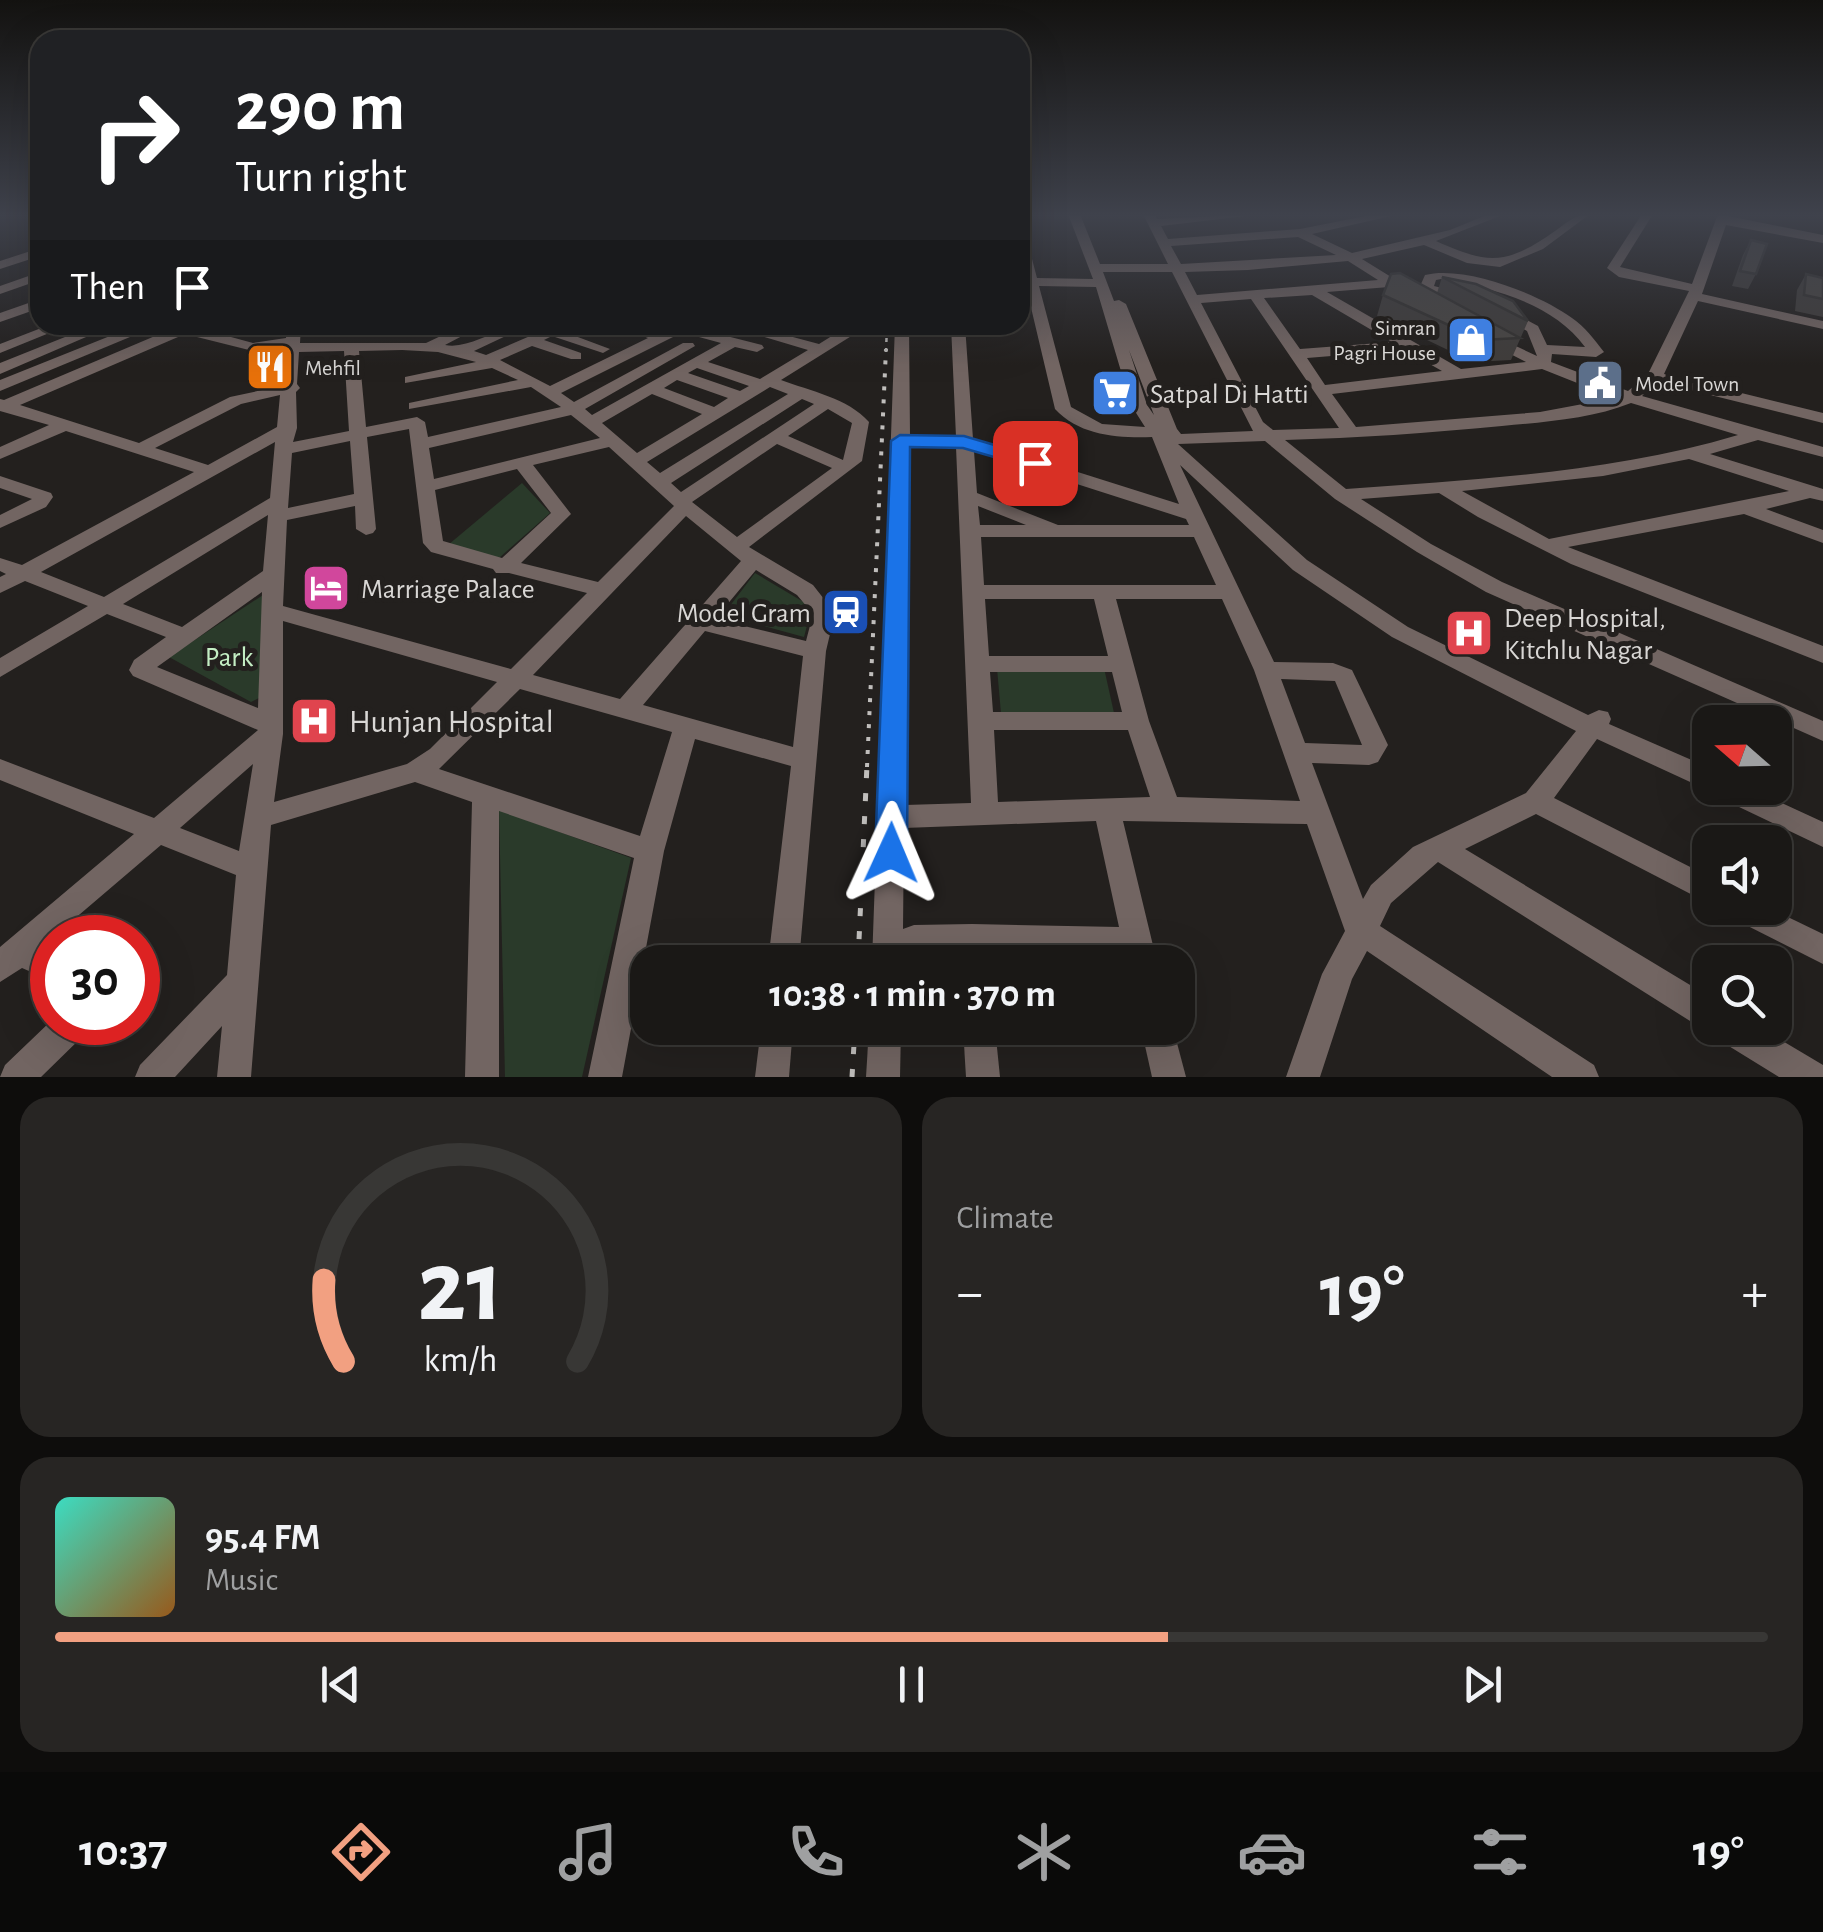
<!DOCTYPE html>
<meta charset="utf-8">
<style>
:root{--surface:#1a1816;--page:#272523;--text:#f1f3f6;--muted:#9fa0a1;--line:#383735;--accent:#f2a081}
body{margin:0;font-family:"Alegreya Sans",sans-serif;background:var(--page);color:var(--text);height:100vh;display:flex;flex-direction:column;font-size:38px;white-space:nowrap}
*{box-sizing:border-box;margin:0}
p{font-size:32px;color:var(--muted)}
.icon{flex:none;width:55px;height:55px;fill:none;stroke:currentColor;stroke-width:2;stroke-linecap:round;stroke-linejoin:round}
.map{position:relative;height:1077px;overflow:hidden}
.drawer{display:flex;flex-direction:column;gap:20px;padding:20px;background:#0e0d0c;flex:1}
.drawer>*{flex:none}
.top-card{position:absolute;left:30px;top:30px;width:1000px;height:305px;border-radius:30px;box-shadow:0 10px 40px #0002,0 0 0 2px var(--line);background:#202124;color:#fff;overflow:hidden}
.needle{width:65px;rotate:290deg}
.tools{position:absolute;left:1692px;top:705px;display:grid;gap:20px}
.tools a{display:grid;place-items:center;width:100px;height:100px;border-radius:20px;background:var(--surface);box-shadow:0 10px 40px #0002,0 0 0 2px var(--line);font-size:50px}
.speed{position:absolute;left:30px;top:915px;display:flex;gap:20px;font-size:50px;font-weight:700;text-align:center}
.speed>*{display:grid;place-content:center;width:130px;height:130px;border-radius:50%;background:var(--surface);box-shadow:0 10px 40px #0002,0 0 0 2px var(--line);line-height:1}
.speed .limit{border:15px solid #d22;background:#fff;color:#111}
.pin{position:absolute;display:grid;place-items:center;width:85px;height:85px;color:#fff;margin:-42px;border-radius:20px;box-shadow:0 5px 15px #0006}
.me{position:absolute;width:110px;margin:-55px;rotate:1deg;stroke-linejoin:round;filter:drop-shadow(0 0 8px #0008)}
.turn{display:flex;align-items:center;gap:35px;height:210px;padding:0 40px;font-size:45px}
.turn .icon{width:130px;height:130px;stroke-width:2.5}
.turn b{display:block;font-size:70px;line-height:85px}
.then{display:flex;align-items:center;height:95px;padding:0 40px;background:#0003;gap:20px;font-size:38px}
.big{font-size:75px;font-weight:600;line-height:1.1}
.drawer .card{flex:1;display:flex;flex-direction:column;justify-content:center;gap:15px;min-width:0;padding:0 35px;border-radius:30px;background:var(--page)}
.drawer .dial{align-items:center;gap:0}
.dial svg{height:260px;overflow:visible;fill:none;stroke:var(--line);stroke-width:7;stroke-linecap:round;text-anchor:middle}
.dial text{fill:var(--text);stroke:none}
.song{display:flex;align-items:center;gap:30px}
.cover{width:120px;height:120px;border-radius:15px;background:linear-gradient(135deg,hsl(170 70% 55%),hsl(30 70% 35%))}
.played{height:10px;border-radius:5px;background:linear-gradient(90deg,var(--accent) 65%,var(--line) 65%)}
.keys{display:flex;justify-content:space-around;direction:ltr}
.heat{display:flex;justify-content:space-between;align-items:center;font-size:55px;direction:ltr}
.drawer .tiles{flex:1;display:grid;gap:20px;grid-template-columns:1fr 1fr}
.card:last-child{grid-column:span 2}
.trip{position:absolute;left:630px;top:945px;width:565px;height:100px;border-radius:30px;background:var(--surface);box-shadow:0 10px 40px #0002,0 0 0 2px var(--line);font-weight:600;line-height:100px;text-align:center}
.menu{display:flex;height:160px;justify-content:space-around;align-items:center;background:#0a0a09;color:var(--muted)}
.menu .icon{width:70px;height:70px}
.menu .current{color:var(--accent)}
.menu b{font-size:45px;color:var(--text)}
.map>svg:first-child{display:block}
.green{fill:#2a3a2a}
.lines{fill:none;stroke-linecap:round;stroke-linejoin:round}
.minor{fill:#726562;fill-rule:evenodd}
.rail-far2{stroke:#c0bebc;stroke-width:2.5;stroke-dasharray:4 6;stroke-linecap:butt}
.rail-far1{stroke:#c0bebc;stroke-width:4;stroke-dasharray:4 9;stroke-linecap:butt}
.rail{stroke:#c0bebc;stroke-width:5;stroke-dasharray:8 15;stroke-linecap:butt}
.wall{fill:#3f3c3a}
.building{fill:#494643;stroke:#33312f;stroke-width:2.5}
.route{fill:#1a73e8;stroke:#114b97;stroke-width:2.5}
.labels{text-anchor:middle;stroke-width:10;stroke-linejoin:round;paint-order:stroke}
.far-poi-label{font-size:22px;fill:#d9d7d5;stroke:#23201e;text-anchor:start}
.poi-label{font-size:28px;fill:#d9d7d5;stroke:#23201e;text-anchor:start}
.park-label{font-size:28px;fill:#c4eec4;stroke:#23201e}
.near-poi-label{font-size:32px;fill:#d9d7d5;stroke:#23201e;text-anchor:start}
</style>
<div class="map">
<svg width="1823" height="1077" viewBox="0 0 1823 1077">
<rect width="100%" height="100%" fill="#23201e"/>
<g class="green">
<polygon points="522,483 550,513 499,558 448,545"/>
<polygon points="755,573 812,607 804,637 723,615"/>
<polygon points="266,593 259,698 251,702 169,657"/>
<polygon points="997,668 1104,668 1114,713 1001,713"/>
<polygon points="499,810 631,858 582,1077 505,1077"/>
</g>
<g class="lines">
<g class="minor">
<path d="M1068 214H1080L1100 264H1168L1143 214H1155L1157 219 1263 214 1161 226 1168 239 1300 229 1376 214H1400L1312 234 1352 253 1450 230 1489 214H1505L1436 241C1489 265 1507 265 1555 231 1568 222 1575 214 1590 214L1543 249 1500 267 1467 263 1424 245 1362 259 1396 280 1421 284 1425 275C1465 265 1539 294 1572 318 1585 327 1594 339 1604 352L1596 357 1552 354 1551 362 1628 391 1648 374 1689 291 1619 277 1607 268 1642 214H1653L1620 267 1692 284 1718 214 1823 235V243L1726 225 1702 294 1823 321V329L1698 301 1664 374 1823 413V423L1658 382 1642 396 1823 447V457L1758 440 1710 454 1823 489V501L1810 498 1766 509 1823 530V543L1744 514 1568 547 1823 646V663L1571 564 1478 517 1439 493 1361 499 1431 544 1502 582 1823 721V741L1486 592 1417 552 1335 499 1265 441 1178 444 1307 560 1408 627 1588 715 1599 710 1608 712 1611 719 1609 724 1710 768V788H1749L1823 822V847L1716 796 1713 790 1701 787 1597 739 1554 798 1710 877V904L1536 814 1465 849 1710 997V1028H1761L1823 1065V1077H1779L1719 1040 1715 1029 1710 1031 1698 1026 1438 862 1391 903 1380 926 1594 1065 1599 1077H1552L1367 951 1352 979 1320 1077H1286L1322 974 1345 931 1307 824 1123 821 1157 962H1127L1125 955 989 954V962H959L958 953H914L903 948 902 962H872L895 325H909L910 436 956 437 951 325H965L973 439 1179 504 1152 437C1118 438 1080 436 1055 409L1020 261V232L1026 236 1037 278 1093 279ZM1298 237 1336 255 1181 264 1171 246ZM1348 261 1378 280 1197 295 1185 272 1248 270ZM1103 272H1172L1253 431 1181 434 1177 429 1126 304 1119 300 1114 301ZM1441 279C1492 288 1553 303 1585 347L1547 345 1538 326 1503 307 1498 308V314L1527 331 1537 356 1490 334 1485 335V341L1526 362 1461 369 1327 292 1389 287 1462 299 1469 295 1434 286 1436 280ZM1039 286 1096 287 1131 405 1145 427 1102 424 1071 407ZM1312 295 1392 342 1300 349 1264 298ZM1251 299 1339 428 1273 430 1263 422 1201 303ZM1129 350 1154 415 1147 405ZM1405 350 1442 371 1325 385 1307 358ZM1542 369 1615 398 1540 412 1356 427 1332 394ZM1631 403 1738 435C1611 473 1478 479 1346 489L1285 440C1358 438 1429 433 1502 426 1544 422 1591 419 1631 403ZM910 446 956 447 971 803 905 805ZM974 451 1186 519 1189 525H1058L977 493ZM1689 459 1789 491 1549 539 1462 491 1603 476ZM1180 465 1293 570 1392 637 1576 731 1526 793 1413 847 1371 885 1363 899 1312 763 1369 765 1378 762 1388 745 1352 670 1333 663 1274 662ZM978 506 1026 525H980ZM981 537H1194L1216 585H984ZM985 599H1094L1108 656H989ZM1116 599H1222L1254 670 1300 801 1177 797 1149 721ZM990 672H1112L1122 712H993ZM1281 679 1335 681 1362 745 1305 743ZM994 730H1128L1150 797 998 802ZM1096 821 1119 927 972 924 914 925 903 929 904 828Z"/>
<polygon points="40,248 40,256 0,269 0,261"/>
<polygon points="40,272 40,280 0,294 0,286"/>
<polygon points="40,299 40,308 0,322 0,313"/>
<polygon points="49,325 69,325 0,353 0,344"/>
<polygon points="95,325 107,328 0,374 0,363"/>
<path d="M181 325H200L198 328 253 343 286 338 287 325H301L300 343H426L464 325H483L445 345C471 350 498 325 529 325L474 351 486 355 551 327 610 349 603 353 552 336 544 340 581 353V359H571L532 346 500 360 550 386 648 338 616 325H638L660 332 674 325H692L691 327 762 345 764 348 757 352 735 347 708 362 760 379 808 350 724 325H748L819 344 835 334 810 325 846 328 869 325 781 380C810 391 848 398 869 422L862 461 749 547 813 585 835 613 826 651 799 962H768L791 766 695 739 664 851 622 1077H588L634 858 499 811V1077H465L472 802 415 782 271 825 251 1077H217L222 1026 175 1077H135L140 1065 227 975 236 875 161 845 52 938 45 948 52 951V981L22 968 0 982V947L134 834 0 780V759L154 818 258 730 133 676 129 670 134 660 166 637 107 614 0 677V658L88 606 25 581 0 593V577L6 574 0 571V558L22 565 194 472 66 431 0 459V447L49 425 0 411V399L4 400ZM687 330 688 334 721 343 592 415 585 409 695 346 693 343H683L574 402 561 393ZM185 334 253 351 285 347 281 386 230 397 139 443 20 405ZM402 350 438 352 476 362 405 377V383L492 368 518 380 409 403V409L531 387 561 407 428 437 425 422 417 417 366 427 359 351ZM344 351 349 431 293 442 297 428 296 392 300 388 297 384 299 352ZM697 368 749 386 740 391 688 373ZM677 380 728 398 714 407 664 388ZM770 387 788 394 660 473 647 462ZM652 394 702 414 637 453 602 423ZM280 395 277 427 208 465 155 448 241 404ZM802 399 814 404 681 492 671 483ZM828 409 852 423 843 460 788 436ZM571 415 600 438 434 479 429 448ZM409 429 423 543 431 552 493 569 496 573H509L587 593 511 669 283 606 287 520 355 506 356 529 366 535 373 533 376 529 367 437ZM350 441 354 494 288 508 292 453ZM275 442 270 498 104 597 41 572ZM777 444 832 468 737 537 692 502ZM609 447 674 506 598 582 521 563 571 514 533 465ZM517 469 551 513 502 558 443 541 435 490ZM268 515 263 571 182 627 123 604ZM686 516 741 561 620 699 533 675ZM756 570 797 595 813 614 806 641 715 619ZM262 592 258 708 157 667ZM283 621 497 682 430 749 407 764 274 802 283 734ZM705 631 803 656 793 747 643 705ZM520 689 672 732 640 836 439 769ZM253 764 239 851 180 828Z"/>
<polygon points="125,330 132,334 130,337 0,391 0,380"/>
<polygon points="0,476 51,493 53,497 46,507 0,528 0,515 32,499 0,488"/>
<polygon points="1726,908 1769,908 1823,934 1823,964 1730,917"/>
<polygon points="52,1020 52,1022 90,1022 86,1033 41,1077 0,1077 5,1065"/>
<polygon points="761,1028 793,1028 789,1077 755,1077"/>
<polygon points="869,1028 901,1028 900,1077 866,1077"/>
<polygon points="963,1028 995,1028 1000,1077 966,1077"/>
<polygon points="1141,1028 1173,1028 1186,1077 1152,1077"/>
</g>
<polyline class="rail-far2" points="886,352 887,325"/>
<polyline class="rail-far1" points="867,767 886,349"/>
<g class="rail">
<polyline points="858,962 867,765"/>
<polyline points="852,1077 855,1028"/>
</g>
</g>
<g class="wall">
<polygon points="1751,240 1756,274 1748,289 1732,286 1743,255"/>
<polygon points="1806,274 1823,278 1823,317 1795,311 1797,290"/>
<polygon points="1442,277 1528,321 1511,360 1473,362 1377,316 1383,295 1437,293"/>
</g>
<g class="building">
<polygon points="1751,240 1767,244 1756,274 1740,271"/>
<polygon points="1400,273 1520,338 1481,340 1383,295 1391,274"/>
<polygon points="1806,274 1823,278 1823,299 1804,295"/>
<polygon points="1442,277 1476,284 1513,301 1528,321"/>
</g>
<linearGradient id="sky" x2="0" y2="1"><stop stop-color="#131210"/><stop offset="0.59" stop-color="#3f424c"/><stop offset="1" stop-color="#3f424c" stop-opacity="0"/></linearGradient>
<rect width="1823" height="365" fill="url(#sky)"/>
<polygon class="route" points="900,435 964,436 1042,459 1045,463 1035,469 963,448 910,447 907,853 902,863 891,867 879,863 875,853 891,441"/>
<defs>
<g id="shop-square" transform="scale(2.5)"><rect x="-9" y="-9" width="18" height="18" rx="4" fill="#3f7fe0" stroke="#23201e"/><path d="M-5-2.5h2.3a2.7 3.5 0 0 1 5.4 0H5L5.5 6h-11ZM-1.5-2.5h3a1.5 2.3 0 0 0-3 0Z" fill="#fff"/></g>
<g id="restaurant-square" transform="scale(2.5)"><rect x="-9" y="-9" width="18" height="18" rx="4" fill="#e8710a" stroke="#23201e"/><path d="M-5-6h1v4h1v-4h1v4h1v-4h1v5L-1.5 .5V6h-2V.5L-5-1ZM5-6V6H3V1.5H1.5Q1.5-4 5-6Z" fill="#fff"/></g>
<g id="civic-square" transform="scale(2.5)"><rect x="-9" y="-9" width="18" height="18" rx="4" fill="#5c6f8a" stroke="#23201e"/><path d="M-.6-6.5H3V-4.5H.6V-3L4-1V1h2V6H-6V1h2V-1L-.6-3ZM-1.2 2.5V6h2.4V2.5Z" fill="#fff"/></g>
<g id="supermarket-square" transform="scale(2.5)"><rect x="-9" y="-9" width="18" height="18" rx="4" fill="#3f7fe0" stroke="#23201e"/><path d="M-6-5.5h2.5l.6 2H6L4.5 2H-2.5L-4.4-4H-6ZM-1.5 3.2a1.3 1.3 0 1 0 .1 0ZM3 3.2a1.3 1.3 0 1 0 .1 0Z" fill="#fff"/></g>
<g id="hotel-square" transform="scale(2.5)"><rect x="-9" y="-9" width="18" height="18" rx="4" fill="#d1479c" stroke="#23201e"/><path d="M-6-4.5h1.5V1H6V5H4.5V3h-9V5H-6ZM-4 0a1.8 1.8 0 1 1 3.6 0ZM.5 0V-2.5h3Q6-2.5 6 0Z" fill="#fff"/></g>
<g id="station-square" transform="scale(2.5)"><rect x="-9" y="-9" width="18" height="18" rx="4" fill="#1a4fb4" stroke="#23201e"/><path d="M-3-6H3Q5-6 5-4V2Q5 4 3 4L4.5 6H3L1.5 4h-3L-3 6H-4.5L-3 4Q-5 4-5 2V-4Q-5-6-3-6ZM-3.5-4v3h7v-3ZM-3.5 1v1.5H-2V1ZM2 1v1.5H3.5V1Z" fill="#fff"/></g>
<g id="hospital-square" transform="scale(2.5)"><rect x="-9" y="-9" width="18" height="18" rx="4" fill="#e0444e" stroke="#23201e"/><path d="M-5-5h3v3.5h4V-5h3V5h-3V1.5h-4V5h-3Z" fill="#fff"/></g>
</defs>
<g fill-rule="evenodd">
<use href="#shop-square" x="1471" y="340"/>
<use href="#restaurant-square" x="270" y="367"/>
<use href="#civic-square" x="1600" y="383"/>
<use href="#supermarket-square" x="1115" y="393"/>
<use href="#hotel-square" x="326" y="588"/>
<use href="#station-square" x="846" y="612"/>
<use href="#hospital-square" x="1469" y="633"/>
<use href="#hospital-square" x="314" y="721"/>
</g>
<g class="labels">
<g class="far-poi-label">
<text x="1436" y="335" text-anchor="end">Simran<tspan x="1436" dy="25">Pagri House</tspan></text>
<text x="305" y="375">Mehfil</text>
<text x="1635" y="391">Model Town</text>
</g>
<g class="poi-label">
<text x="1150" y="403">Satpal Di Hatti</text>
<text x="361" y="598">Marriage Palace</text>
<text x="811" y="622" text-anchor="end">Model Gram</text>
<text x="1504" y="627">Deep Hospital,<tspan x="1504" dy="32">Kitchlu Nagar</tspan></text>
</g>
<g class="park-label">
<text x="229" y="666">Park</text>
</g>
<g class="near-poi-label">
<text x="349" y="732">Hunjan Hospital</text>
</g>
</g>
</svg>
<div class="tools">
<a><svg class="needle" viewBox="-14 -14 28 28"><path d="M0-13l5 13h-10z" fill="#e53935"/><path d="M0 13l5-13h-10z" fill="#9fa0a1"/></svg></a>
<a><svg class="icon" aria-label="sound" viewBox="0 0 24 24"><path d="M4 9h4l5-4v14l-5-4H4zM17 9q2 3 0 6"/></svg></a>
<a><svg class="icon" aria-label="search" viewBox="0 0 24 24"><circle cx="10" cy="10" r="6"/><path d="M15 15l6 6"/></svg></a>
</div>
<div class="speed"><div class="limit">30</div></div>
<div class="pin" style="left:1035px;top:463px;background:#d93025"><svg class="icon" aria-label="arrive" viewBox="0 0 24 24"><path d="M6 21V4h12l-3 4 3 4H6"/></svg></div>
<svg class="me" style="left:891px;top:853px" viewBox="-20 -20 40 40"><path d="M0-17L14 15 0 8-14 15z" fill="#1a73e8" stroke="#fff" stroke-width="4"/></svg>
<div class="trip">10:38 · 1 min · 370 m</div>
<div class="top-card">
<div class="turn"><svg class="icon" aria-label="right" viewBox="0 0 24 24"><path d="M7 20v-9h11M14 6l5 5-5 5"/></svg><div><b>290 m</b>Turn right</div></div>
<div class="then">Then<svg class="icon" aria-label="arrive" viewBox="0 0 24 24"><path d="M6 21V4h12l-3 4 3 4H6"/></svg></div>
</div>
</div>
<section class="drawer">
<div class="tiles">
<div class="card dial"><svg viewBox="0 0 100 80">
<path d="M14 69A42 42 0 1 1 86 69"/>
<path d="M14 69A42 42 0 0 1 8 44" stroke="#f2a081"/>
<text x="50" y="56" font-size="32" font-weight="700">21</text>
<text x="50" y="72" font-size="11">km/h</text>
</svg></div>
<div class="card"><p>Climate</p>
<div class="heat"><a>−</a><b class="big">19°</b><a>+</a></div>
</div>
<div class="card">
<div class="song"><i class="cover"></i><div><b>95.4 FM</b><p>Music</p></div></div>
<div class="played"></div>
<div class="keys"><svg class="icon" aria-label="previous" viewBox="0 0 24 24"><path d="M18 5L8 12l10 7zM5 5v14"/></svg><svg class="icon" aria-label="pause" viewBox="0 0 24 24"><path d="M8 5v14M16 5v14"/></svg><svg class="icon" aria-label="next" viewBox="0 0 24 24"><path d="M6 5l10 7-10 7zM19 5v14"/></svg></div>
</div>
</div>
</section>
<nav class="menu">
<b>10:37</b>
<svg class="icon current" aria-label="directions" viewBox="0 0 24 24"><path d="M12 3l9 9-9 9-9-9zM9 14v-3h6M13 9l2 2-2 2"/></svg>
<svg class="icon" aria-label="music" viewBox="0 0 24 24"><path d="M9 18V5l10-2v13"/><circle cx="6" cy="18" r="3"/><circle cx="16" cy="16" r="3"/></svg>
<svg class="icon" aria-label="phone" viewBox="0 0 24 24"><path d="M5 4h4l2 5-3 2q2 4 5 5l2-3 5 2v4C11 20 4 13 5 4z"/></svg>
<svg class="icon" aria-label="climate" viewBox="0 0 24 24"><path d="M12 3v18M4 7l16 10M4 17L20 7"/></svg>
<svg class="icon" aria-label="car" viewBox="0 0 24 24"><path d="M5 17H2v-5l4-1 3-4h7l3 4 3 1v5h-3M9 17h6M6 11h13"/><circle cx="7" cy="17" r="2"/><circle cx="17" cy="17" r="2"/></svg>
<svg class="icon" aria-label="filters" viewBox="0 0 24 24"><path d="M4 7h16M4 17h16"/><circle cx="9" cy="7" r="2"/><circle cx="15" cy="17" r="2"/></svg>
<b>19°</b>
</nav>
